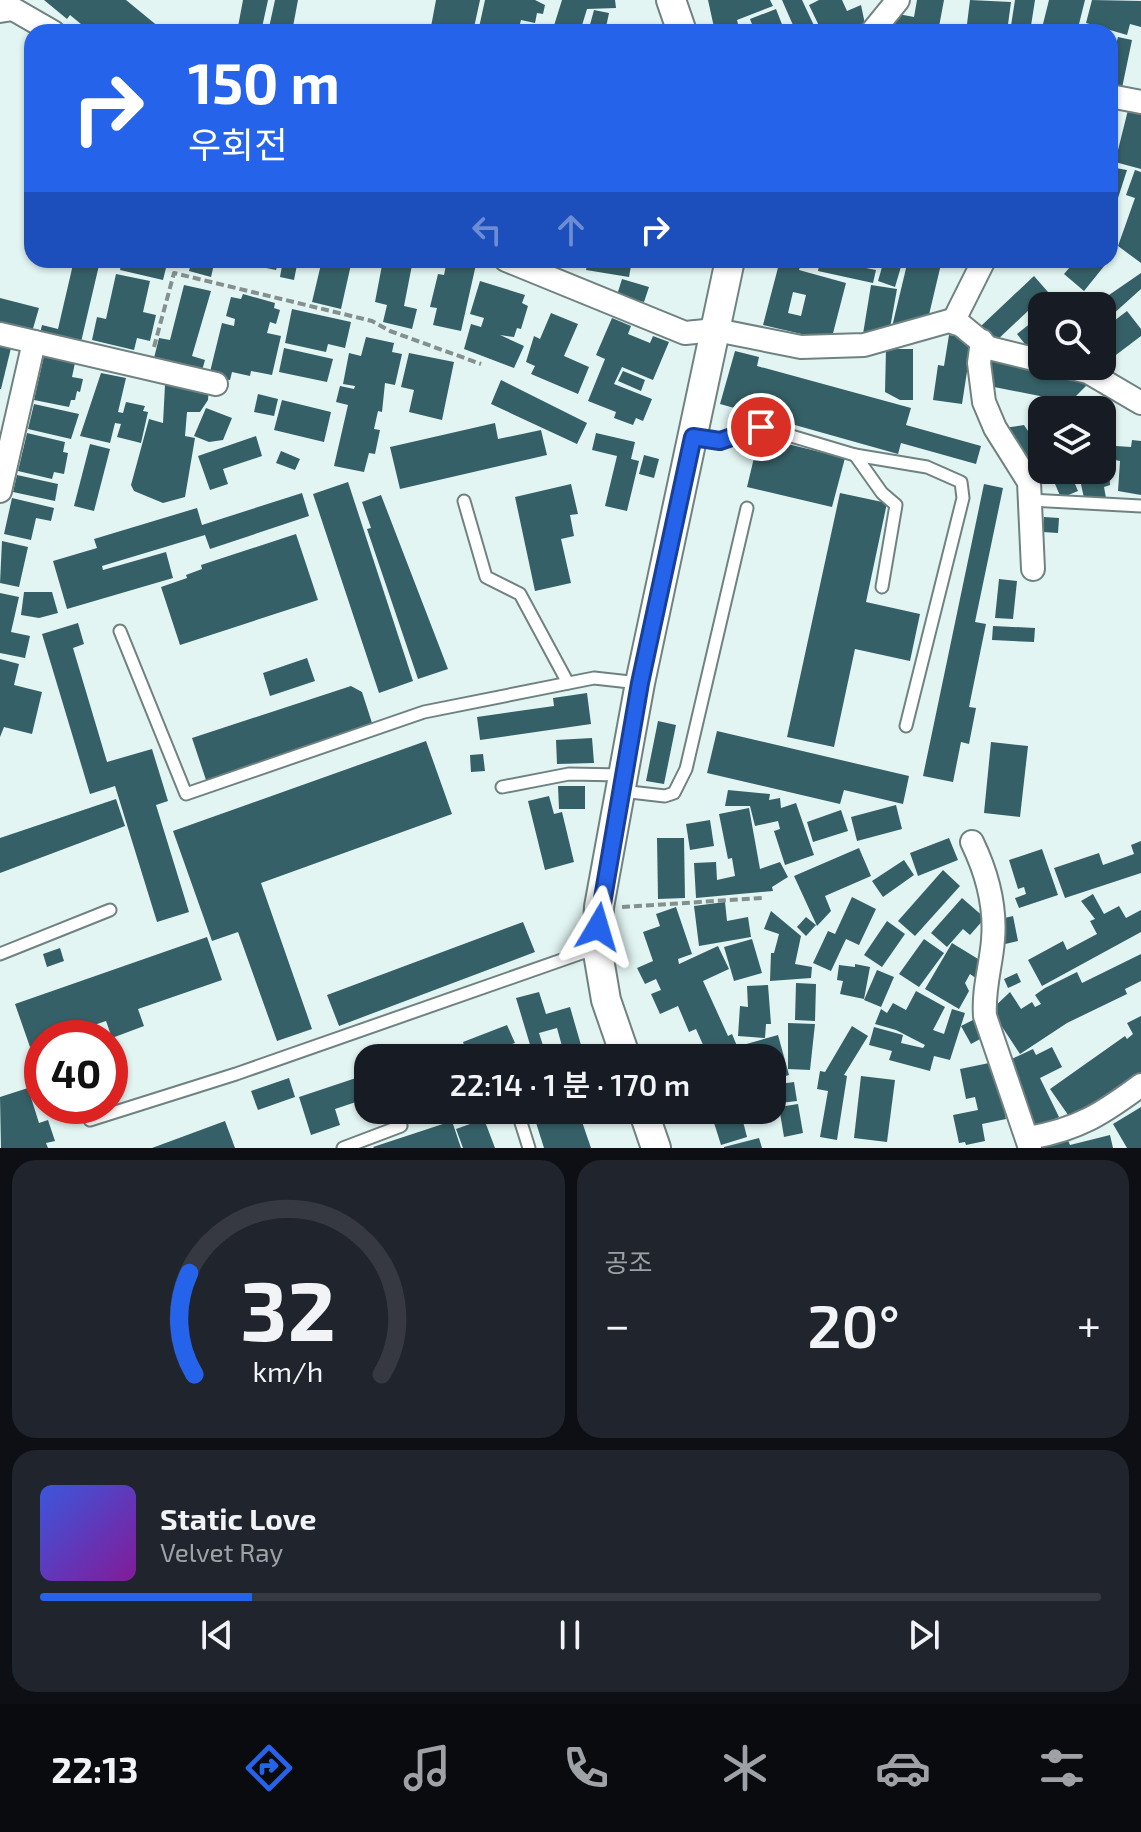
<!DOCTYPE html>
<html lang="ko">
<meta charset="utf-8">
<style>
:root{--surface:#171b24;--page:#20242c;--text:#f1f3f6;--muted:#9ea1a6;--line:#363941;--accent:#2563eb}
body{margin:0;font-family:"Exo 2","Noto Sans KR",sans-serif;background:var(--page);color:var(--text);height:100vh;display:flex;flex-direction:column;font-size:30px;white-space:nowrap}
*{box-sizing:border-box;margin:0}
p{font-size:26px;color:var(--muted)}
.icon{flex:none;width:44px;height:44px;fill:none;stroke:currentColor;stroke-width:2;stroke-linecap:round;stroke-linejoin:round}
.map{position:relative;height:1148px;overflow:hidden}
.side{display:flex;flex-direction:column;gap:12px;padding:12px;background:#0d0f14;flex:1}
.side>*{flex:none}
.banner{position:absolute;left:24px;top:24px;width:1094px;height:244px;border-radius:24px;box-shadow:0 2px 6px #0004;background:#2563eb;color:#fff;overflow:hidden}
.controls{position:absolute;left:1028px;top:292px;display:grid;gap:16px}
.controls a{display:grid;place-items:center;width:88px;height:88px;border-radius:16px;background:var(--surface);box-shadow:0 2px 6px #0004;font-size:40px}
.speed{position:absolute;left:24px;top:1020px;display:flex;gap:16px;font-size:40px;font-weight:700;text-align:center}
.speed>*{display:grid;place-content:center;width:104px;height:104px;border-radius:50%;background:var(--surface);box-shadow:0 2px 6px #0004;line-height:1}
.speed .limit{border:12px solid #d22;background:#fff;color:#111}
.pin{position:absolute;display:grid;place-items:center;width:68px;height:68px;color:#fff;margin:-34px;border:4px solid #fff;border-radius:50%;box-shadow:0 2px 8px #0007}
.me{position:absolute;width:88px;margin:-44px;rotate:7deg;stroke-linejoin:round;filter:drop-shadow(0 0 6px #0008)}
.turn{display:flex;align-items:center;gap:28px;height:168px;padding:0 32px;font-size:36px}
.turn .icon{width:104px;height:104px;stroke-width:2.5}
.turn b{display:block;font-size:56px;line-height:68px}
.lanes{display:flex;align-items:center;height:76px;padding:0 32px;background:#0003;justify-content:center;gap:40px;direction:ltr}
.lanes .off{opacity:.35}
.big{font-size:60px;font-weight:600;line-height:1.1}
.side .widget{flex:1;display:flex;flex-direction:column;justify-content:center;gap:12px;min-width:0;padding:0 28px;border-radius:24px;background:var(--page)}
.side .dial{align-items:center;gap:0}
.dial svg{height:208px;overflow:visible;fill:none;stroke:var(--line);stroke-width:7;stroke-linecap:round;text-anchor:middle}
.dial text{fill:var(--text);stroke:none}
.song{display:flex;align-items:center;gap:24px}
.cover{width:96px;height:96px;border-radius:12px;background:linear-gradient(135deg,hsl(230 70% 55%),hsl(290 70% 35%))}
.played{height:8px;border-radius:4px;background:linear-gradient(90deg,var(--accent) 20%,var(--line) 20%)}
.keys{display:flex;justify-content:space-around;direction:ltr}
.heat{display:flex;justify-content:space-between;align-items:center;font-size:44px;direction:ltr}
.side .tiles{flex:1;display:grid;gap:12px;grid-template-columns:1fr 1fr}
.widget:last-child{grid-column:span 2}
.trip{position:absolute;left:354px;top:1044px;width:432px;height:80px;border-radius:24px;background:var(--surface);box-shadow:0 2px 6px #0004;font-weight:600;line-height:80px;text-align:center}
.tab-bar{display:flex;height:128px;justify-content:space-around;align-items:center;background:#090b0e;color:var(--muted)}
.tab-bar .icon{width:56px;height:56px}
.tab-bar .selected{color:var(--accent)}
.tab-bar b{font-size:36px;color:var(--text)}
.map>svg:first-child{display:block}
.building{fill:#366067;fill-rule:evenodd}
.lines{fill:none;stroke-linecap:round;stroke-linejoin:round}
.service-casing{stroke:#708280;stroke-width:15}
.minor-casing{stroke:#708280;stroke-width:26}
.tertiary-casing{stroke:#708280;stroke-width:32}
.path{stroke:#83908f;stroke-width:4;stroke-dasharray:8 4;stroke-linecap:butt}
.service{stroke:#fff;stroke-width:11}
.minor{stroke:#fff;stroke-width:22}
.tertiary{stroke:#fff;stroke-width:28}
.route-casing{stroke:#184099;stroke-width:20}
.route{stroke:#2563eb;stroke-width:14}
</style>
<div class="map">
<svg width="1141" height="1148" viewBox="0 0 1141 1148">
<rect width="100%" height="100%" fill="#e2f5f3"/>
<g class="building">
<polygon points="44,0 126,0 165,32 85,32 87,29 70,15 67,19"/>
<polygon points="243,0 268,0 261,32 237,32"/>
<polygon points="275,0 298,0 292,32 268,32"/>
<polygon points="436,0 480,0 473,32 430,32"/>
<polygon points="485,0 535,0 545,5 543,14 537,13 535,23 521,20 518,32 478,32"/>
<polygon points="562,0 615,0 616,8 587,9 580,32 552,32"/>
<polygon points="708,0 770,0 773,6 737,20 740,32 715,32"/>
<polygon points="782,0 802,0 817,32 796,32"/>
<polygon points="819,0 842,0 847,11 861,5 865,24 859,32 822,32 809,5"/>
<polygon points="917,0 944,0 938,32 879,32 893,13 914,17"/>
<polygon points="970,0 1011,2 1007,32 966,32"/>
<polygon points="1015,0 1035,0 1030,32 1010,32"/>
<polygon points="1049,0 1085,0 1077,32 1041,32"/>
<polygon points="1092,0 1141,1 1141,27 1130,24 1127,35 1086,23"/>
<polygon points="776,9 785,32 755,32 750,19"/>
<polygon points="594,10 609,13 605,32 588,32"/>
<polygon points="1118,37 1132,40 1122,88 1110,88 1110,43 1116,44"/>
<polygon points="1129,106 1141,109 1141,169 1115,162"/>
<polygon points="1110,113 1118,115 1112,152 1110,151"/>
<polygon points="1110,167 1127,170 1110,223"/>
<polygon points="1135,170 1141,172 1141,263 1118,246 1135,198 1126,195"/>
<polygon points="74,260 100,261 81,342 39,338 42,325 58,329"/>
<polygon points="122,260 168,260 163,280 120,270"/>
<polygon points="192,260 215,260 211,277 189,271"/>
<polygon points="248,260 279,260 276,270 247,264"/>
<polygon points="283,260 298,260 294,280 280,277"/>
<polygon points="322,260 352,260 341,309 312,302"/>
<polygon points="383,260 413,260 404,306 417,309 412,329 383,322 387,305 375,302"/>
<polygon points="447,260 477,260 461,331 433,325 437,308 430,307 438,274 444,275"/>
<polygon points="588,260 632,260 629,277 586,270"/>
<path d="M780 260H802L799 270 846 283 831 341 763 325ZM793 292 806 295 801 316 788 313Z"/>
<polygon points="820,260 859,260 867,264 866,268 876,270 873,283 818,271"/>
<polygon points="884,260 903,260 895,287 878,281"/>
<polygon points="908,260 942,260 928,319 892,327"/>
<polygon points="1076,260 1109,260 1084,291 1064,274"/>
<polygon points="1141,273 1141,289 1102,324 1102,306 1093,306"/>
<polygon points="116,274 150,281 143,312 156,315 150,341 137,338 134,350 92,340 97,317 106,319"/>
<polygon points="1034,276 1048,292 995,342 981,326"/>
<polygon points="622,279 649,287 644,302 617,295"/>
<polygon points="480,281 525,295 522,303 528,306 521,329 517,328 514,337 500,335 524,346 514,368 464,349 471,324 481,327 484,318 470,314"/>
<polygon points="184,285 211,291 192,356 205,360 201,374 153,362 159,338 170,340"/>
<polygon points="871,285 897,289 890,328 863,334"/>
<polygon points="243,294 275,303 274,308 280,310 276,324 270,322 267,333 281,336 272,375 251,371 250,376 232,372 230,380 209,376 222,323 234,326 235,319 226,316 231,297 241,299"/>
<polygon points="0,298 39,308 32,332 0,324"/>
<polygon points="292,309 351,322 345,348 328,344 326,352 285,343"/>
<polygon points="1127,311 1141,329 1141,336 1104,364 1102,330"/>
<polygon points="551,313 578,324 564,356 589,367 578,394 531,374 535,366 526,362 534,336 540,339"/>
<polygon points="1042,314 1042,353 1038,348 1032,353 1017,334"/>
<polygon points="612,318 631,326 628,334 650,343 653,336 669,342 653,380 622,367 614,384 652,399 643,421 636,418 633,425 614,418 616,412 588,401 605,359 596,355"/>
<polygon points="949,335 972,339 962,404 933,400 938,365 944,366"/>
<polygon points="366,337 394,343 392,352 402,354 395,385 385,383 382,412 378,411 374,429 380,430 375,454 369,453 364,472 334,466 348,405 336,402 340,386 354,389 355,386 343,384 349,353 361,356"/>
<polygon points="0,346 11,348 1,389 0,389"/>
<polygon points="284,348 333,359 327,382 279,372"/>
<polygon points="886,349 913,349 913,400 900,400 885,392"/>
<polygon points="45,351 76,358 72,377 83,379 80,392 77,391 75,400 71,400 69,407 34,400"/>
<polygon points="735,351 759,357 757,366 911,408 906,425 981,446 976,464 901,443 898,454 720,404"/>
<polygon points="409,353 454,362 442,420 409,412 414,390 401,387"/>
<polygon points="989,360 1080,376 1091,381 1070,402 994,387 994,384 984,382"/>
<polygon points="623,371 645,380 641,391 618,381"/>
<polygon points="101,373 126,378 118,412 123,413 126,402 145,406 143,411 148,412 141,443 117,437 121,424 115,423 110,443 80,436"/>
<polygon points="501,380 587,423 577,444 491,404"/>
<polygon points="165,385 209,387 208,400 200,412 187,412 185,436 195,438 185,497 163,503 134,491 131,485 149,419 163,423"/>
<polygon points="258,394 278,399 274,416 254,412"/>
<polygon points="282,400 331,412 324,442 274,430"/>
<polygon points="34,404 79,414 71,439 28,429"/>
<polygon points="206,408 232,418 223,440 209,442 194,436"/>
<polygon points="495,423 498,439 541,430 547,455 400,489 390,447"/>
<polygon points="1024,425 1034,440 1042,431 1042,452 1028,465 1004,428"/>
<polygon points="1102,427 1108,444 1110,485 1104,487 1106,498 1085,503 1078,470 1102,470"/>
<polygon points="27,433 65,442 63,452 68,453 64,474 54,472 52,479 18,471"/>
<polygon points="596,433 635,442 631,459 639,461 627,511 605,506 617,456 592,450"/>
<polygon points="256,436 262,456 223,469 228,484 210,490 198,456"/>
<polygon points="759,437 845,458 832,507 747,487"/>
<polygon points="1132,440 1141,441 1141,495 1118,491 1120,461 1115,460 1116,446 1131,447"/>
<polygon points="90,444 110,449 94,511 74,506"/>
<polygon points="281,451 300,459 295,470 276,463"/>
<polygon points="644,455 659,459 654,478 639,474"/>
<polygon points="1049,470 1069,470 1078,491 1061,498"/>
<polygon points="17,475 58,484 55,501 13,492"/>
<polygon points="348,482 413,681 379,693 313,494"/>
<polygon points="571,484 578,514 570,515 574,536 561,539 571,583 535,591 515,497"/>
<polygon points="984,484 1003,488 975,622 986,624 969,707 976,708 969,744 961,742 953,782 923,776"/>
<polygon points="302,493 309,516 210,549 205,535 102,566 103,570 166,552 173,578 67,609 53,561 97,548 94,539 197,508 202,525"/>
<polygon points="840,493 887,503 866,602 920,614 910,661 855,649 834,747 787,737"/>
<polygon points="381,495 448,669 418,679 367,529 371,528 362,502"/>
<polygon points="12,498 54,508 51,521 36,518 31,540 4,534"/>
<polygon points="1044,517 1059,518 1058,533 1043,532"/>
<polygon points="296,534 318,600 180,645 161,587 187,578 186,575 202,569 201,565"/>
<polygon points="2,541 28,547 19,587 0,583"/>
<polygon points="999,579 1017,581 1013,619 995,618"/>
<polygon points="24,592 52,592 58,613 39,618 21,615"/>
<polygon points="0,593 19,597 11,632 30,636 25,658 0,653"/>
<polygon points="78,623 84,644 73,648 107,762 152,749 168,801 156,805 189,912 157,922 115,786 90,794 42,634"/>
<polygon points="993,626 1035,628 1034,642 992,640"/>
<polygon points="307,658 315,681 270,696 263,673"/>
<polygon points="0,659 19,664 14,685 42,692 32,734 4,727 0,737"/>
<polygon points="351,686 362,692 373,726 206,780 192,738"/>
<polygon points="587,693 591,724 480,740 477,717 554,706 553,698"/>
<polygon points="658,721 676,725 664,784 646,781"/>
<polygon points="717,731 909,776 903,804 844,790 840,804 707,773"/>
<polygon points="592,738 594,763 557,764 556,740"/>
<polygon points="426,741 452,814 261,883 312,1029 277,1041 238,932 212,941 173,831"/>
<polygon points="991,742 1028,746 1020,817 984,813"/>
<polygon points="483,754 485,771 471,772 470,755"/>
<polygon points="558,786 585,786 585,809 559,809"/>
<polygon points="728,790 770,794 769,800 780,798 781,808 796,803 814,855 785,865 774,831 780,829 778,821 755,826 750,806 725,806"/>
<polygon points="549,796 554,814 562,812 574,862 545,870 528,801"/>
<polygon points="116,799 125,826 0,873 0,838"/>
<polygon points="896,805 902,829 857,841 851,817"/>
<polygon points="749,808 760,869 780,862 788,877 772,887 773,891 696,898 694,863 716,862 717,880 735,876 732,858 728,859 719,814"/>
<polygon points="841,810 848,831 813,842 807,822"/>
<polygon points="710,820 714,846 690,850 686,824"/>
<polygon points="657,838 684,838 685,898 658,899"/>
<polygon points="949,838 958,860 918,876 910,853"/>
<polygon points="1141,841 1141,873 1065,898 1054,868 1099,853 1103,865 1134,854 1131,845"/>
<polygon points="859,848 871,876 825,896 831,911 817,926 794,876"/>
<polygon points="1042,849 1058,895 1019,908 1015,898 1026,894 1024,887 1018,889 1009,860"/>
<polygon points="904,860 914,875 883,897 872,881"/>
<polygon points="943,870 960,886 915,936 898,921"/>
<polygon points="1093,894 1104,914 1119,906 1126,918 1141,910 1141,932 1042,986 1028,960 1063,941 1067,950 1097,934 1090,921 1095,919 1081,901"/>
<polygon points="852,897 876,909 859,945 846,939 831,971 813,963 828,931 835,934"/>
<polygon points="962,898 985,918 970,935 963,929 947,947 931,933"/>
<polygon points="725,902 727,921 748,917 751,937 699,946 694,906"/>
<polygon points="676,907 692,954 678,959 679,964 718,946 729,969 703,981 728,1036 732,1034 742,1058 709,1058 696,1029 689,1032 678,1006 660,1014 651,994 661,990 656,979 645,984 637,968 653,961 643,932 660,926 656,914"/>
<polygon points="771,911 801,936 795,964 812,967 811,978 770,981 771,953 774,953 779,934 764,929"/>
<polygon points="1013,916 1018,941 1001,945 996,920"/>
<polygon points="806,917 816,925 806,936 797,927"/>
<polygon points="887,921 905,934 882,967 864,955"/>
<polygon points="523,922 535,952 339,1026 327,995"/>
<polygon points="207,937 222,980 138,1009 144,1026 112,1038 106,1021 56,1038 42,1038 42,1043 30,1047 15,1004"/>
<polygon points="752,939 762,973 734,981 724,947"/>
<polygon points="924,939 944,953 919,987 899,974"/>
<polygon points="952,943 983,962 977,979 970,974 965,983 969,991 959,1009 925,989"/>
<polygon points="60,948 64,961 47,967 43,954"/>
<polygon points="1141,954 1141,981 1125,989 1127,994 1067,1023 1020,1054 991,1010 1010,992 1021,1009 1032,1002 1035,1007 1041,1004 1035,995 1045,988 1077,972 1082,983"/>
<polygon points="855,964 870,967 864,999 840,994 843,981 837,980 839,965 855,967"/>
<polygon points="877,970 894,977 881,1007 864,1000"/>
<polygon points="1017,973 1021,982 1008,988 1004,979"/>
<polygon points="796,983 816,984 815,1021 795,1020"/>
<polygon points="768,985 771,1024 766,1024 765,1038 738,1036 740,1006 748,1007 747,986"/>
<polygon points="916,991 945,1007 933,1030 944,1034 952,1009 965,1013 950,1060 934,1056 930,1071 889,1060 892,1051 869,1045 874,1027 903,1035 901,1043 923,1048 925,1045 896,1030 875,1024 881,1009 887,1013 893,1003 906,1010"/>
<polygon points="539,992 546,1014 570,1007 583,1052 565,1057 557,1028 539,1033 547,1058 534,1058 516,998"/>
<polygon points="1141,1016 1141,1074 1073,1122 1050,1089 1125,1036 1127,1039 1133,1034 1127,1023"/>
<polygon points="973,1020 982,1038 971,1044 961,1026"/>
<polygon points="788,1023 815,1024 810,1070 788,1069"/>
<polygon points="507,1025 515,1043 469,1058 463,1042"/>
<polygon points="852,1026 868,1036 844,1075 847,1076 837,1140 820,1137 828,1091 817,1089 820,1071 825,1072"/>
<polygon points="778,1035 789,1075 772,1080 772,1058 762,1058 760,1053 747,1057 743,1045"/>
<polygon points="1052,1047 1062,1067 1040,1078 1059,1117 1035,1129 1003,1063 1033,1049 1036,1055"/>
<polygon points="994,1062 1006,1119 982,1124 985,1141 966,1145 965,1142 959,1143 953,1115 978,1110 975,1097 966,1099 960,1069"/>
<polygon points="368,1074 368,1098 335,1109 340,1125 311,1135 299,1097"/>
<polygon points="861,1076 895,1080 887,1142 854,1138"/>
<polygon points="289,1078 295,1097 258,1110 251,1091"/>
<polygon points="794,1082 797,1101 772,1104 772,1085"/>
<polygon points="28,1088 39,1123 48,1120 55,1141 46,1143 48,1148 1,1148 0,1097"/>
<polygon points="798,1104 803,1133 784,1137 779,1107"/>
<polygon points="1141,1107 1141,1148 1127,1148 1113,1124"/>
<polygon points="431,1110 448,1110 450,1118 435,1123"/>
<polygon points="532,1110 578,1110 591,1148 544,1148"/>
<polygon points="710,1110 740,1110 747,1137 721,1145"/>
<polygon points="484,1119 495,1148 463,1148 456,1129"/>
<polygon points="225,1121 235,1148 152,1148"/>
<polygon points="452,1121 461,1148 374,1148 373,1147"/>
<polygon points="1110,1135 1113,1148 1042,1148 1042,1145 1067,1138 1070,1145"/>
<polygon points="759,1138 762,1148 724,1148 724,1147"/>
</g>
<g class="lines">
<g class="service-casing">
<g id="service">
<polyline points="693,437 720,441 761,427 855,455 927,467 961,482 963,498 906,726"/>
<polyline points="855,455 882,493 896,505 882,587"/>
<polyline points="1030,500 1141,506"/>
<polyline points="464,501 486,577 520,594 568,683"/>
<polyline points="120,631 186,794 424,712 594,678 639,683"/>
<polyline points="502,787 569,774 622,775"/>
<polyline points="621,791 665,796 674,793 686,769 747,508"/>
<polyline points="0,954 110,910"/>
<polyline points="517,1110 529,1148"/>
<polyline points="90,1120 236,1074 596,948"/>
<polyline points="343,1148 401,1126"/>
</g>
</g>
<g class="minor-casing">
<g id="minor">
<polyline points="0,11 13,9 53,32"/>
<polyline points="872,32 898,0"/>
<polyline points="1110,96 1141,102"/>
<polyline points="506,260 685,333 716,330 801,347 864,345 949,321 961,325 989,348 1042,361"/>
<polyline points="953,322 984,260"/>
<polyline points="0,334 216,384"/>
<polyline points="982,341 979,363 984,402 995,428 1029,482 1033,569"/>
<polyline points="1064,366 1088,372 1141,403"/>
<polyline points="0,491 34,342"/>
<path d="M972 842C987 873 996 905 993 940 991 966 983 989 985 1016L1030 1148"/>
<path d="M1028 1138C1077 1130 1102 1114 1141 1085"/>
</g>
</g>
<g class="tertiary-casing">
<g id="tertiary">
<polyline points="671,0 682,32"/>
<polyline points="626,1058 606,1000 597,947 599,907 640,683 730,260"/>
<polyline points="643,1110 656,1148"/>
</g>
</g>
<g class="path">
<polyline points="154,347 174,273 372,321 390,331 481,364"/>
<polyline points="622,907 762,898"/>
</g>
<use href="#service" class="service"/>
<use href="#minor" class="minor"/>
<use href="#tertiary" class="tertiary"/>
</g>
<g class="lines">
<g class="route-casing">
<polyline id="route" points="598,927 640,683 693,437 720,441 761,427"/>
</g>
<use href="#route" class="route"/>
</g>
</svg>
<div class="controls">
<a><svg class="icon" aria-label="search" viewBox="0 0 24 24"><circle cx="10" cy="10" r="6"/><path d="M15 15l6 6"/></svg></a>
<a><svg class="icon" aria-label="layers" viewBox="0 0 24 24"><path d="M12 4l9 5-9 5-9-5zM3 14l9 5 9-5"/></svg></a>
</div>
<div class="speed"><div class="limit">40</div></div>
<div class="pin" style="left:761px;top:427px;background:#d93025"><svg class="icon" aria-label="arrive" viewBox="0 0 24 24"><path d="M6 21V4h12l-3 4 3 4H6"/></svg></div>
<svg class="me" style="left:598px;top:927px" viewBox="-20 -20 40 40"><path d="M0-17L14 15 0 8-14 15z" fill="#2563eb" stroke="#fff" stroke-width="4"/></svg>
<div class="trip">22:14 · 1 분 · 170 m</div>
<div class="banner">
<div class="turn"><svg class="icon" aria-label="right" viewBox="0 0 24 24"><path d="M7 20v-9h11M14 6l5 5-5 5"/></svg><div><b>150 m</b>우회전</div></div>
<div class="lanes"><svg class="icon off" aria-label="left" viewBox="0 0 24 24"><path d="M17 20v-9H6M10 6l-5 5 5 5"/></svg><svg class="icon off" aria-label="ahead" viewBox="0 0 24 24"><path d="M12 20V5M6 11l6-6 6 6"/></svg><svg class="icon" aria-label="right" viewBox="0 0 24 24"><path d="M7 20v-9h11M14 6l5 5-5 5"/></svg></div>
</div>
</div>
<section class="side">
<div class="tiles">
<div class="widget dial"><svg viewBox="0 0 100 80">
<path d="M14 69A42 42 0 1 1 86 69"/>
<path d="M14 69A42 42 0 0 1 12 30" stroke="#2563eb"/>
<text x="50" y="56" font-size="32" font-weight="700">32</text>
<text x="50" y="72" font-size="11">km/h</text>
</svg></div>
<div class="widget"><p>공조</p>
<div class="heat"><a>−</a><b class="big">20°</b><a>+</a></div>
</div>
<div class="widget">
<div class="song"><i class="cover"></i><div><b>Static Love</b><p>Velvet Ray</p></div></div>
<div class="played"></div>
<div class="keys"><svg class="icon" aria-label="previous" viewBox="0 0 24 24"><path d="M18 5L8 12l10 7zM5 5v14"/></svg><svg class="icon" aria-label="pause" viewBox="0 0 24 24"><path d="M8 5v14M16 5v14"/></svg><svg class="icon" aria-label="next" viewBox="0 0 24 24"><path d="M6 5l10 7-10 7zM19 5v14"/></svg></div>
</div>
</div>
</section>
<nav class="tab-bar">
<b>22:13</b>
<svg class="icon selected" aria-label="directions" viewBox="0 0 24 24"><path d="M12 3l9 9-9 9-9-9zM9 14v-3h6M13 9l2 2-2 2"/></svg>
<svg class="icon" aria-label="music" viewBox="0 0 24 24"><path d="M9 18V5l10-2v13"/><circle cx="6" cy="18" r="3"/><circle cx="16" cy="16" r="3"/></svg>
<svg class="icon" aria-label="phone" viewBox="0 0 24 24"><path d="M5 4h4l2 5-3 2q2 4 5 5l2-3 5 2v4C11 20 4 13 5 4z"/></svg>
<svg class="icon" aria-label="climate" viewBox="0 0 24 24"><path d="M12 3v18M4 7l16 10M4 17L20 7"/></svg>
<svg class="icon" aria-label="car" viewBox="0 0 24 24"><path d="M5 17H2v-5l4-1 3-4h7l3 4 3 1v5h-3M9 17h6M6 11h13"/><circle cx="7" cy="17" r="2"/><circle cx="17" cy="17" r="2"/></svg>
<svg class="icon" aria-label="filters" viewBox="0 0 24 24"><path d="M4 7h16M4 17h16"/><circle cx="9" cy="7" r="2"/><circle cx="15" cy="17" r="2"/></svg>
</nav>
